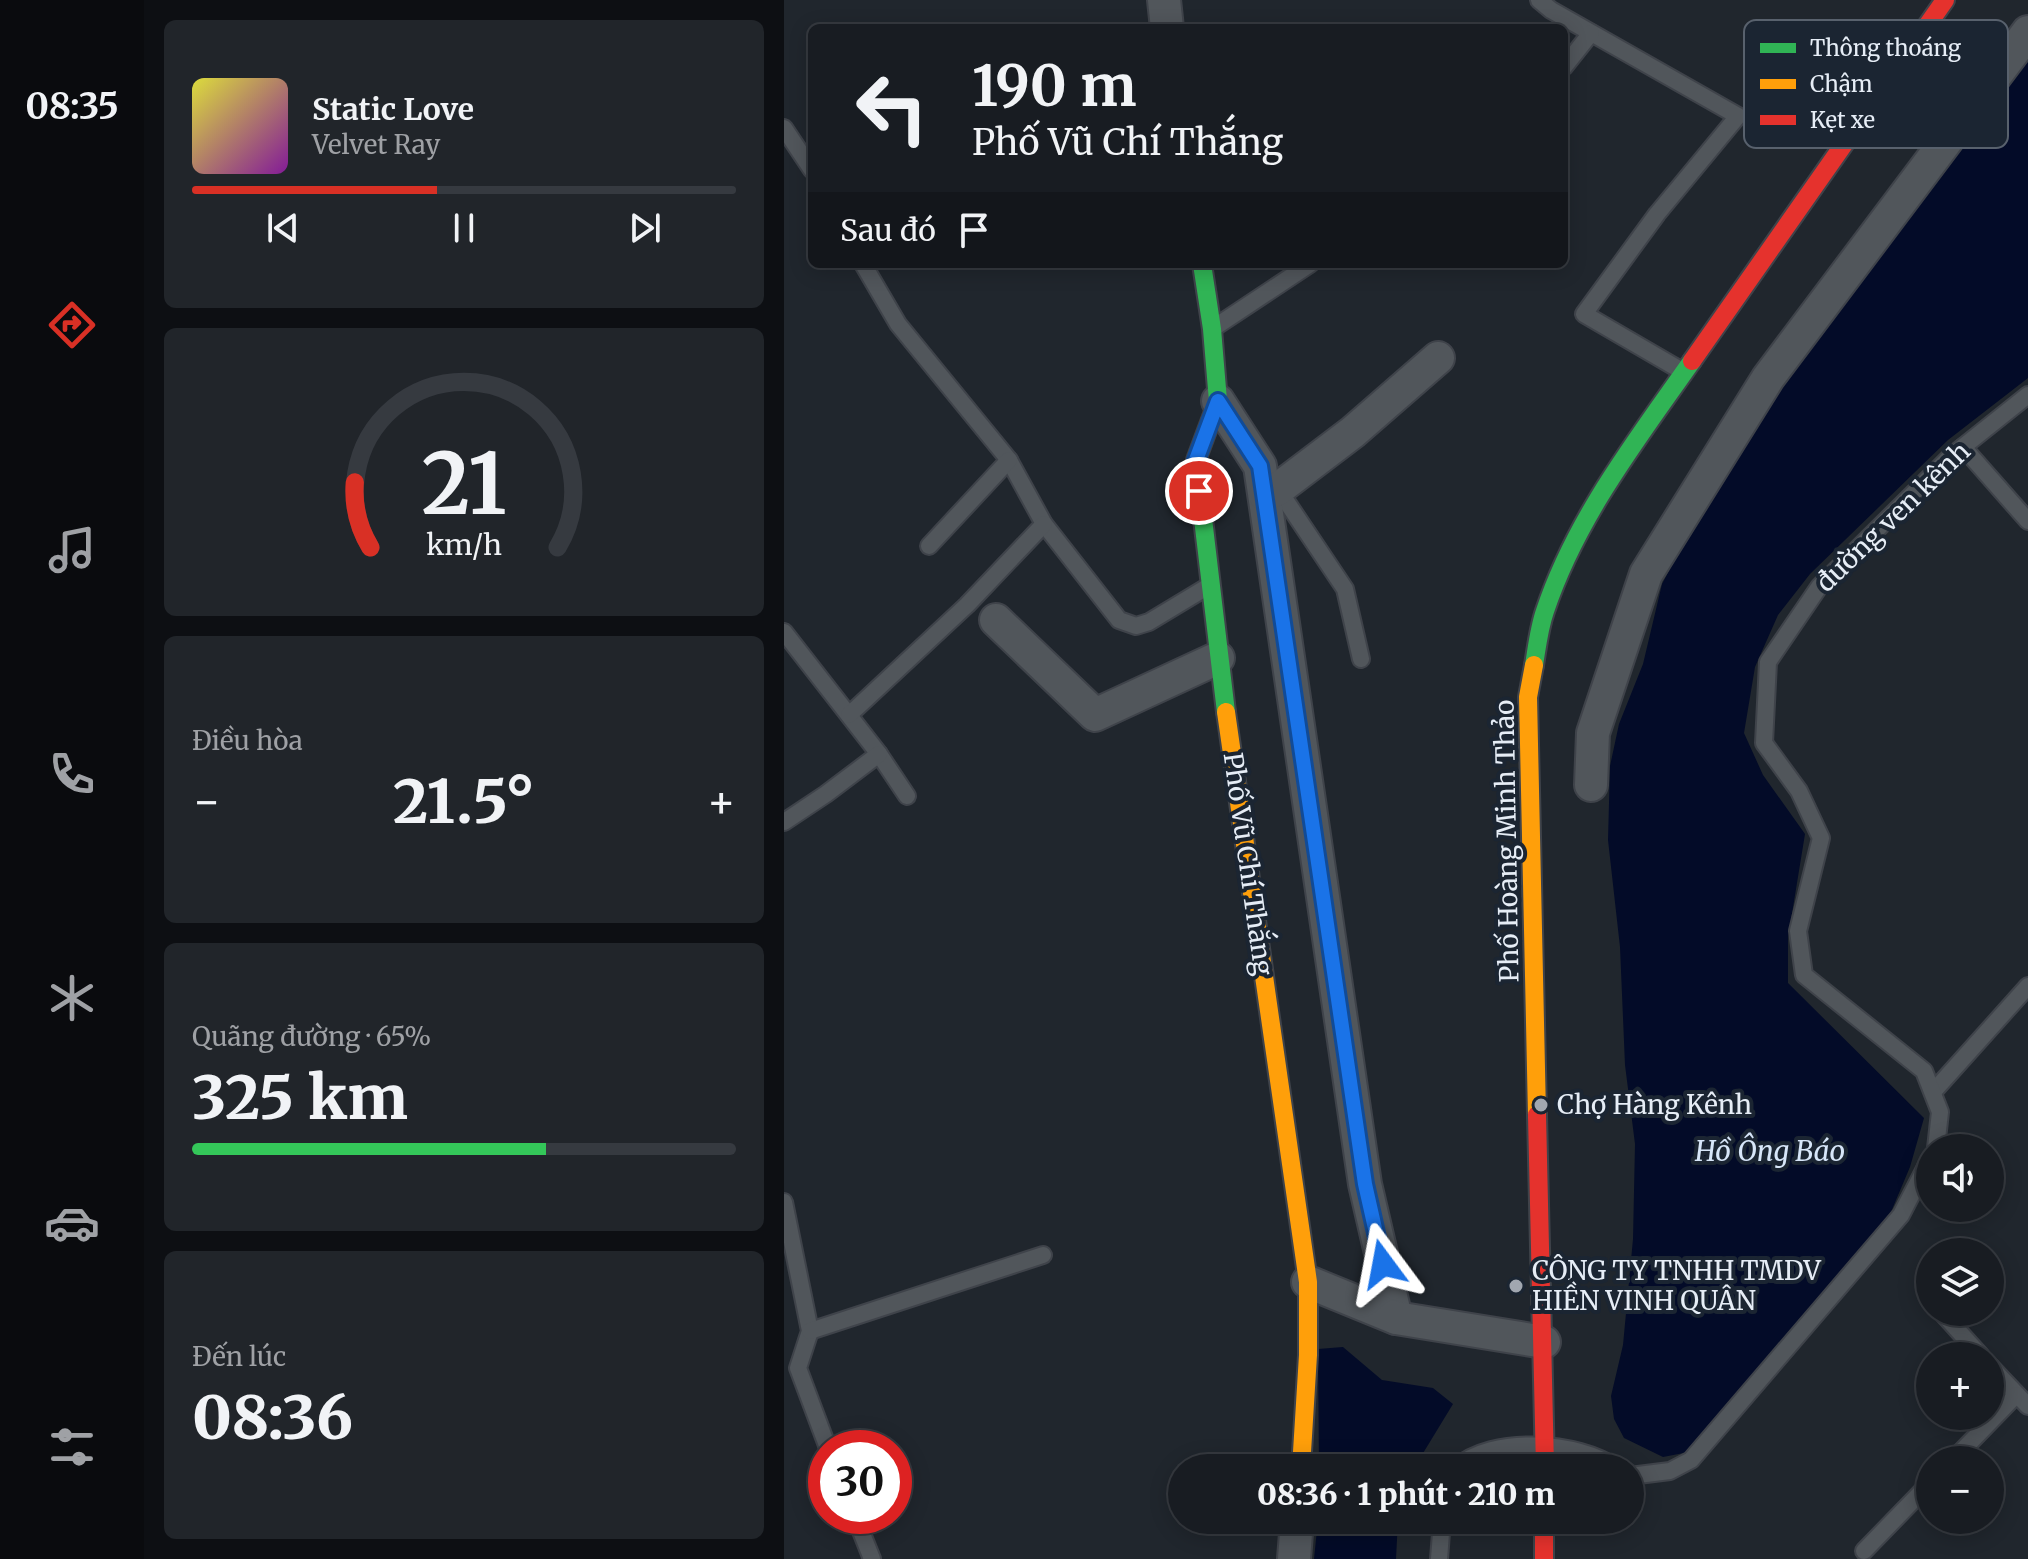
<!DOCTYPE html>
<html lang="vi">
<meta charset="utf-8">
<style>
:root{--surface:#181c22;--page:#21252a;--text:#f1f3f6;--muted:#9fa1a5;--line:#363a40;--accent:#d93025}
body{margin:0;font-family:Merriweather,serif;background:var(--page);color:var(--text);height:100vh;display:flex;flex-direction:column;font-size:30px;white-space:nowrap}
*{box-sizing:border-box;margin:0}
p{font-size:26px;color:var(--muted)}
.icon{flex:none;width:44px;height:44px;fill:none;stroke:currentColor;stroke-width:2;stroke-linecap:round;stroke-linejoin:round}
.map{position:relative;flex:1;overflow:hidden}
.details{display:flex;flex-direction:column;gap:20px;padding:20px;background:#0d0f13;width:640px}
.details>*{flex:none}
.hud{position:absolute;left:24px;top:24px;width:760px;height:244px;border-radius:12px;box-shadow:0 4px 20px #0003,0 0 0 2px var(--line);background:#181c22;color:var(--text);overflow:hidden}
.controls{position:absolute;left:1132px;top:1134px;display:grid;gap:16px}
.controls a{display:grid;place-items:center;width:88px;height:88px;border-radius:50%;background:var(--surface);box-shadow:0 4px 20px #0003,0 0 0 2px var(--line);font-size:40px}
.speed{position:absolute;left:24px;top:1430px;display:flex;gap:16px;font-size:40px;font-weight:700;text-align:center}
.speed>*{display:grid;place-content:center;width:104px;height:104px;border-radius:50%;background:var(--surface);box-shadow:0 4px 20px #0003,0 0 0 2px var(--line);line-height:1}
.speed .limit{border:12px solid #d22;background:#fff;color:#111}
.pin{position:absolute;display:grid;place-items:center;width:68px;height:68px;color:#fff;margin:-34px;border:4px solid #fff;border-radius:50%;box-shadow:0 2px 8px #0007}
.me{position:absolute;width:88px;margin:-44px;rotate:347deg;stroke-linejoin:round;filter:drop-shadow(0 0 6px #0008)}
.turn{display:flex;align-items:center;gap:28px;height:168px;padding:0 32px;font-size:36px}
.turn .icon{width:104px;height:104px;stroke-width:2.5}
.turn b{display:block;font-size:56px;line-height:68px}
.then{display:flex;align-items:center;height:76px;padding:0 32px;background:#0003;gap:16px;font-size:30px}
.big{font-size:60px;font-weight:800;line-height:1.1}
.details .tile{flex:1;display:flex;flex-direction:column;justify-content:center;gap:12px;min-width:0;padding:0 28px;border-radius:12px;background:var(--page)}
.details .dial{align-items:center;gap:0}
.dial svg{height:208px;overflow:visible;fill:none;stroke:var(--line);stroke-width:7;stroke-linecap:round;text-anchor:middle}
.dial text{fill:var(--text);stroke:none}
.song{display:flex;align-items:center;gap:24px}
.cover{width:96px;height:96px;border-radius:12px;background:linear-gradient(135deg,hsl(60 70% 55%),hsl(290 70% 35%))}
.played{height:8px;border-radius:4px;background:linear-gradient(90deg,var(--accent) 45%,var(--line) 45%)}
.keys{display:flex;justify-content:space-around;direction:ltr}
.heat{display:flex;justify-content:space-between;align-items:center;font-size:44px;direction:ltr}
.charge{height:12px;border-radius:6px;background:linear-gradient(90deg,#34c759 65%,var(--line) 0)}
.trip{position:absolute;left:384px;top:1454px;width:476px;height:80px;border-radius:40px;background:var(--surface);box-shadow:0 4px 20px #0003,0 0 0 2px var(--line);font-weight:800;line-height:80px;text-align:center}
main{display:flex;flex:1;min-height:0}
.tabs{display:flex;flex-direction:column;width:144px;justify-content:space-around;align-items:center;background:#0a0b0e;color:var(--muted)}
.tabs .icon{width:56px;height:56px}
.tabs .selected{color:var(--accent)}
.tabs b{font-size:36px;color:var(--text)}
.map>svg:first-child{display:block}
.water{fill:#030b28}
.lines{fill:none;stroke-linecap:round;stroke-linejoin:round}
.lane-casing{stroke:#3f434a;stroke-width:20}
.street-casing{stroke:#3f434a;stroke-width:36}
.fast-casing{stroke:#3f434a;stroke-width:22}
.slow-casing{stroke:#3f434a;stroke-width:22}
.jam-casing{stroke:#3f434a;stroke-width:22}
.lane{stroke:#51565b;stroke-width:16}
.street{stroke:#51565b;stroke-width:32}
.fast{stroke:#30b455;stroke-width:18}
.slow{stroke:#ff9f0a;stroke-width:18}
.jam{stroke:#e5322d;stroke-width:18}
.route-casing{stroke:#114b97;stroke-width:20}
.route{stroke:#1a73e8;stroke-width:14}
.poi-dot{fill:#a1a7b0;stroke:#1b2532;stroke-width:3}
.labels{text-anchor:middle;stroke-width:8;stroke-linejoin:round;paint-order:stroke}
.street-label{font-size:26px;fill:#e6edf6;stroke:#1b2532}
.poi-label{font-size:26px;fill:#e6edf6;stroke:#1b2532;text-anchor:start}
.water-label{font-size:28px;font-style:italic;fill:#d7e6f9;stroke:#1b2532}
.key{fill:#1b2532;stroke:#58616d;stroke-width:2}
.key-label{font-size:22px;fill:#e6edf6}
</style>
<main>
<nav class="tabs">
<b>08:35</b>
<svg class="icon selected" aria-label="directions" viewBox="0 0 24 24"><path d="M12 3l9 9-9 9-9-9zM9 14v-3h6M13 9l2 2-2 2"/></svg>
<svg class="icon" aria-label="music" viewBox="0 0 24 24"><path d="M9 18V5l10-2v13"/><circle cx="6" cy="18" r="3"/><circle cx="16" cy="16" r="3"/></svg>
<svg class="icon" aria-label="phone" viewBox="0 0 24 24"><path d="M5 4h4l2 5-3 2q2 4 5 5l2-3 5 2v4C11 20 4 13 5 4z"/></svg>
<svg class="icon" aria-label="climate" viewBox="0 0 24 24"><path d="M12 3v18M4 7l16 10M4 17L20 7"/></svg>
<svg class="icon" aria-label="car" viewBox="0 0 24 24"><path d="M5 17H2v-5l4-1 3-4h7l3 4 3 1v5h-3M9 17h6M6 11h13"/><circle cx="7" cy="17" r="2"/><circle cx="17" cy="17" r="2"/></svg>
<svg class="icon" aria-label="filters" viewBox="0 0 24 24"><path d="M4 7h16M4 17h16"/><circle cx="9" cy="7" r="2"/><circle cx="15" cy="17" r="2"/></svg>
</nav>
<section class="details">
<div class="tile">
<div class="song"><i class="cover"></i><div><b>Static Love</b><p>Velvet Ray</p></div></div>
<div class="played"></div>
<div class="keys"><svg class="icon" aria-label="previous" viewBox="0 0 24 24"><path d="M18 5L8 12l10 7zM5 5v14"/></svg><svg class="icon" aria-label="pause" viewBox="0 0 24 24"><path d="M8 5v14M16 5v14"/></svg><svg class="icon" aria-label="next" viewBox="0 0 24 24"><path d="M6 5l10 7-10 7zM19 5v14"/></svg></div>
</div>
<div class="tile dial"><svg viewBox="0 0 100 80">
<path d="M14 69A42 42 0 1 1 86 69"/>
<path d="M14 69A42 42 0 0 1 8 44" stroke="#d93025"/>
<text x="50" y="56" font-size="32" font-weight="700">21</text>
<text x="50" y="72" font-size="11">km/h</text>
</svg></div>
<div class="tile"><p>Điều hòa</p>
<div class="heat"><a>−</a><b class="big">21.5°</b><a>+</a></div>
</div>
<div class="tile"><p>Quãng đường · 65%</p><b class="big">325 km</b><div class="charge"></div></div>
<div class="tile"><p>Đến lúc</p><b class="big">08:36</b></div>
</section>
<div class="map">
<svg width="1244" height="1559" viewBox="0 0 1244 1559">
<rect width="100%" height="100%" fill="#20262d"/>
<g class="water">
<polygon points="1244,53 1244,378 1164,440 1026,574 994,615 971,667 960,733 979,775 1021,834 1004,938 1004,983 1140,1118 1126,1167 1104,1219 910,1451 879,1457 840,1438 830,1419 827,1396 839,1345 849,1239 851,1144 841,1065 836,947 824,840 826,766 835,724 859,664 878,584 920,504 974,420 1105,238 1189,132"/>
<polygon points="559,1347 598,1380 649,1388 669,1404 630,1468 535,1468 534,1349"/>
<polygon points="534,1520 614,1520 612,1559 530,1559"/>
</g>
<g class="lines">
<g class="lane-casing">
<g id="lane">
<polyline points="755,0 767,10 954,116 873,214 800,314 898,371"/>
<polyline points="780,67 807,33"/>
<polyline points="0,128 28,170"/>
<polyline points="79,264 114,324 225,460 260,524 335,620 352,626 365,622 423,587"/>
<polyline points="431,327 526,264"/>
<polyline points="1179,447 1244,521"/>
<polyline points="494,489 561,589 577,659"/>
<polyline points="145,546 225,460"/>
<polyline points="0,632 95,754 123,796"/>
<polyline points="65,715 183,605 260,524"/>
<polyline points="0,822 42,794 95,754"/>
<polyline points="1149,1092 1244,986"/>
<polyline points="1152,1148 1156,1112 1140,1071 1020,975 1014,931 1037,838 1015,791 980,743 984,662 1035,587 1165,458 1244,395"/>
<polyline points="0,1202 26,1331 14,1368 44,1448"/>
<polyline points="1160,1315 1197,1356"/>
<polyline points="26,1331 259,1255"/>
<polyline points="1206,1366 1244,1406"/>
<polyline points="1169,1460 1232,1395"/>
<path d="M672 1468C708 1435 794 1441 832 1468"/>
<polyline points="846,1476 886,1471 907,1460 1117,1215 1146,1159"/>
<polyline points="71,1516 88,1559"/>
<polyline points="1080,1551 1146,1483"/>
<polyline points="655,1559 658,1520"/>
</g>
</g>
<g class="street-casing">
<g id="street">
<polyline points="380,0 383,28"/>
<polyline points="434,401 476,466 581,1184 612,1318"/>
<polyline points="481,495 494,489 569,432 654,358"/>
<polyline points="212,620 311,715 434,658"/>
<polyline points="807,785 809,733 862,574 984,378 1244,32"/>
<polyline points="524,1282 612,1318 760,1342"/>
<polyline points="510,1559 513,1520"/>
</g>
</g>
<g class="fast-casing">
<g id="fast">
<polyline points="418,264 428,329 434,401 412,460 442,712"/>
<path d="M750 665C753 647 755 628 761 611 792 518 852 441 908 361"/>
</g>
</g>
<g class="slow-casing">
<g id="slow">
<polyline points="750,665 744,697 753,1115"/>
<polyline points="442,712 524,1282 524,1355 517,1468"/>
</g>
</g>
<g class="jam-casing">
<g id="jam">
<polyline points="908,361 1161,0"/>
<polyline points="753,1115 761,1468"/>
<polyline points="760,1520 760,1559"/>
</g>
</g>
<use href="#lane" class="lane"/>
<use href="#street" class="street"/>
<use href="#fast" class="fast"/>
<use href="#slow" class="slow"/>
<use href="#jam" class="jam"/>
</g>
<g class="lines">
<g class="route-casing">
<polyline id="route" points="415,491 412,460 434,401 476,466 581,1184 599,1264"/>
</g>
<use href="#route" class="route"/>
</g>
<g class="poi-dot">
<circle cx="757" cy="1105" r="8"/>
<circle cx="732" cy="1286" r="8"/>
</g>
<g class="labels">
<g class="street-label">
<text transform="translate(1109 517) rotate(-44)" y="9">đường ven kênh</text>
<text transform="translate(723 841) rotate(-91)" y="9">Phố Hoàng Minh Thảo</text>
<text transform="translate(464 864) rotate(82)" y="9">Phố Vũ Chí Thắng</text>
</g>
<g class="poi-label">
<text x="773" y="1114">Chợ Hàng Kênh</text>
<text x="748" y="1280">CÔNG TY TNHH TMDV<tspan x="748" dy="30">HIỀN VINH QUÂN</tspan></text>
</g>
<g class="water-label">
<text x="986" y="1161">Hồ Ông Báo</text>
</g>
</g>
<rect x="960" y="20" width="264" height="128" rx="12" class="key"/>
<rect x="976" y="43" width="36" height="10" fill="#30b455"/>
<rect x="976" y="79" width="36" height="10" fill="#ff9f0a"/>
<rect x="976" y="115" width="36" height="10" fill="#e5322d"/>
<g class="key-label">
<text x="1026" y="56">Thông thoáng</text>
<text x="1026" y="92">Chậm</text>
<text x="1026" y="128">Kẹt xe</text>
</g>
</svg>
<div class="controls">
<a><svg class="icon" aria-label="sound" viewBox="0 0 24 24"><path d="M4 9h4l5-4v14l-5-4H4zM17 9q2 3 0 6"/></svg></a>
<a><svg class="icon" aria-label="layers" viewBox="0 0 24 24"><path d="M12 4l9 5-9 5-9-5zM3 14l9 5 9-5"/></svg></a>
<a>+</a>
<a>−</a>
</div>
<div class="speed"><div class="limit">30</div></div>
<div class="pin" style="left:415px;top:491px;background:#d93025"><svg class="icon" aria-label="arrive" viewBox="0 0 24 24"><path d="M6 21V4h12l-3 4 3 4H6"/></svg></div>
<svg class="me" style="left:599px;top:1264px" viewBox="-20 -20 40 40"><path d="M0-17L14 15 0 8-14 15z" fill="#1a73e8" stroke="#fff" stroke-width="4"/></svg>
<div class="trip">08:36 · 1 phút · 210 m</div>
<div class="hud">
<div class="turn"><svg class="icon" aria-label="left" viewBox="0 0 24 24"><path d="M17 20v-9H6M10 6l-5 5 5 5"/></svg><div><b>190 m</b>Phố Vũ Chí Thắng</div></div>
<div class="then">Sau đó<svg class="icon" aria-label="arrive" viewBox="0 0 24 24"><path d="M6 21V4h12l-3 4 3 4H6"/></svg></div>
</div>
</div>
</main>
